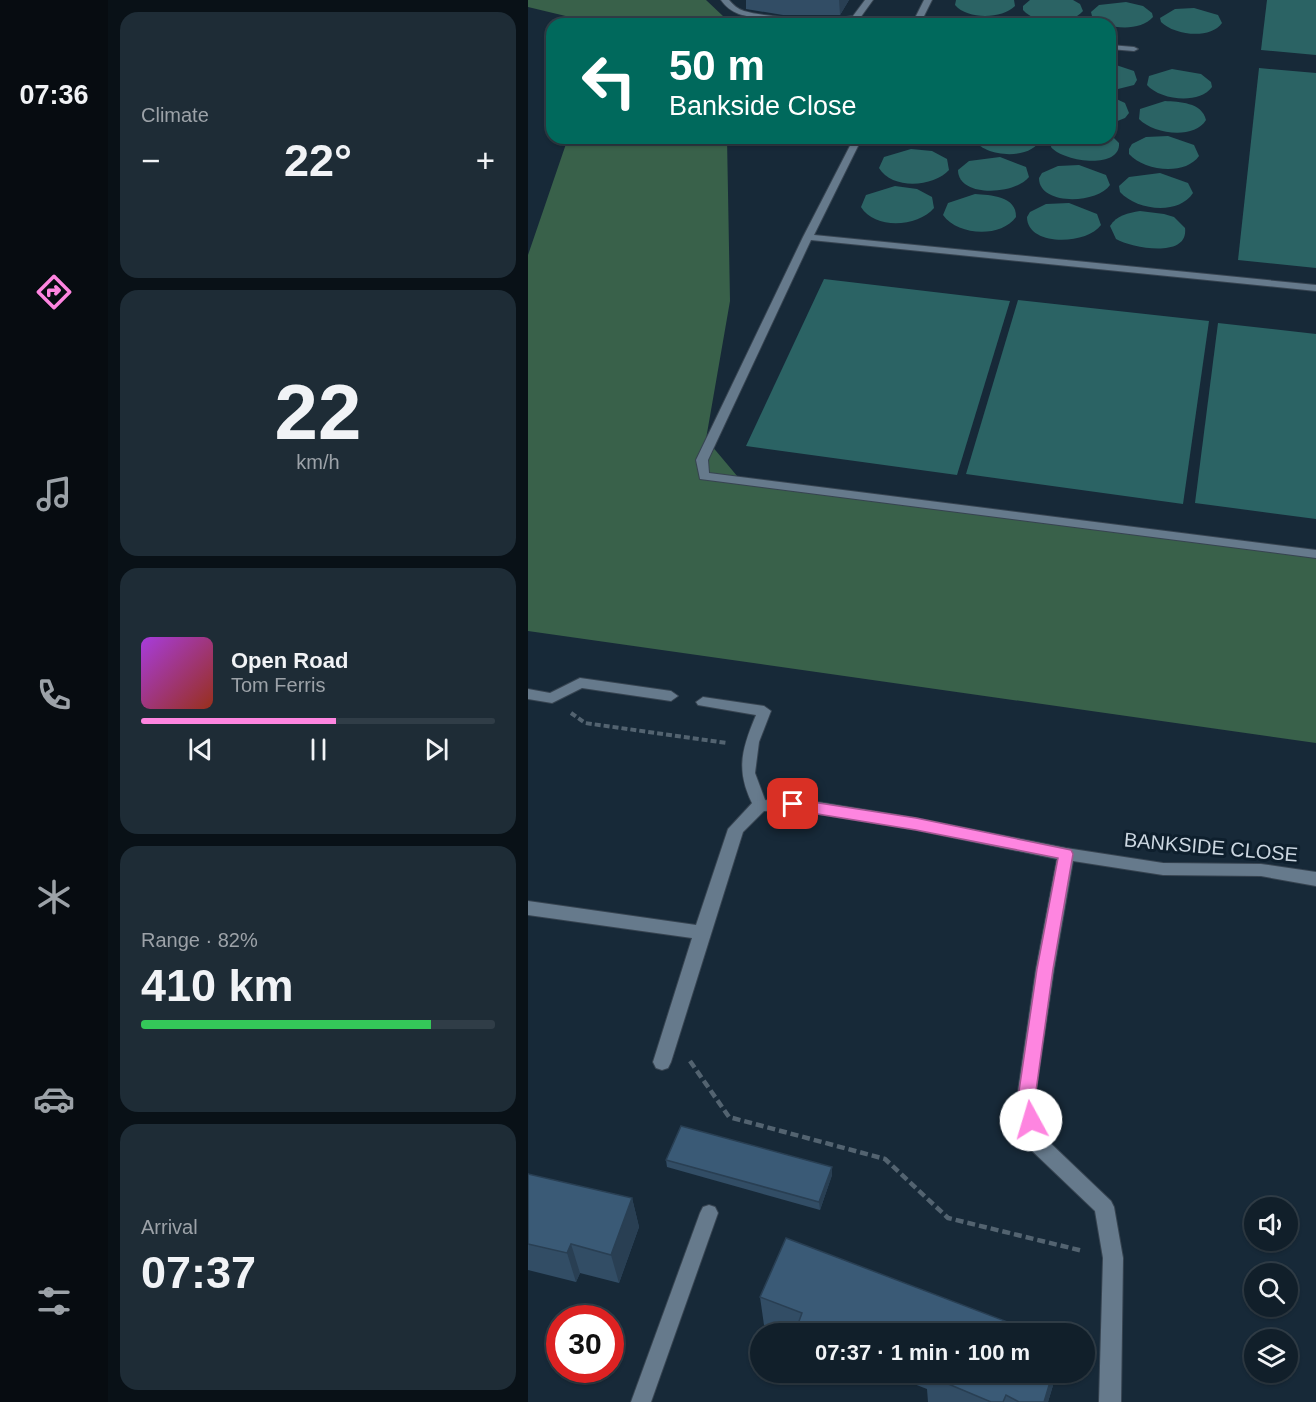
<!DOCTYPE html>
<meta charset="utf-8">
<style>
:root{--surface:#111f2a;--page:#1e2c36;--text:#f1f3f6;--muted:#9ca2a8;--line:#303d47;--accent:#fe85e0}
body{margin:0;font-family:Arial,sans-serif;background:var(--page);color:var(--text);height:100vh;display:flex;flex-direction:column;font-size:22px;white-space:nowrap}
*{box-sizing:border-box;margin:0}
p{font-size:20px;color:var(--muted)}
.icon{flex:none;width:33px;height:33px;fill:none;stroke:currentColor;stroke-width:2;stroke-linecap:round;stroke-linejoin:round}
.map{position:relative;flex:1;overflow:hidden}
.details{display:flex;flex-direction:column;gap:12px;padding:12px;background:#091117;width:420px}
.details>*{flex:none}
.top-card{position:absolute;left:18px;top:18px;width:570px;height:126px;border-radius:18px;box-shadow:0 2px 4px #0004,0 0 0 2px var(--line);background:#00695c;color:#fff;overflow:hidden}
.tools{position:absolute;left:716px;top:1197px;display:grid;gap:12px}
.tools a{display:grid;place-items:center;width:54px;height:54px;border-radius:50%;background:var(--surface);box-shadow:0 2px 4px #0004,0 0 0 2px var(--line);font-size:30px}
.speed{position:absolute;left:18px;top:1305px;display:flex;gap:12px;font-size:30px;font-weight:700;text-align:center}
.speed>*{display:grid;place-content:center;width:78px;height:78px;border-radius:50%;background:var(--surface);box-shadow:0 2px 4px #0004,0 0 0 2px var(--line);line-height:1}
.speed .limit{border:9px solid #d22;background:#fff;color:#111}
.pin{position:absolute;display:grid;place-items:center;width:51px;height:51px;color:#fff;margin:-26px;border-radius:12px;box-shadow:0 3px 9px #0006}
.me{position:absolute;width:66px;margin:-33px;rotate:354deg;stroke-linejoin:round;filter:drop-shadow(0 0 4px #0008)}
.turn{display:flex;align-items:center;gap:21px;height:126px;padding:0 24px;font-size:27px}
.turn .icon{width:78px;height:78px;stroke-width:2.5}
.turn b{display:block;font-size:42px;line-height:51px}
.big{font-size:45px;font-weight:600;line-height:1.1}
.details .widget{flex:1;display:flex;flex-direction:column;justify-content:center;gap:9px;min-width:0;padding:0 21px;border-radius:18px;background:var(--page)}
.details .dial{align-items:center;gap:0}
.dial b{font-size:78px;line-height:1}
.song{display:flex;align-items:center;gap:18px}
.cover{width:72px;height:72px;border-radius:9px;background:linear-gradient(135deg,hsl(280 70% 55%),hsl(10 70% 35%))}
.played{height:6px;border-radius:3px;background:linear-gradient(90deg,var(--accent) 55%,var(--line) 55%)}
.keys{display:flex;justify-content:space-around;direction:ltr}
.heat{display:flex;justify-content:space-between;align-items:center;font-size:33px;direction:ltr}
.charge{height:9px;border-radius:4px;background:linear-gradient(90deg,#34c759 82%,var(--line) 0)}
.trip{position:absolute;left:222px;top:1323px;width:345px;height:60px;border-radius:30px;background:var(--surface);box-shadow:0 2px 4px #0004,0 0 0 2px var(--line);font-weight:600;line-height:60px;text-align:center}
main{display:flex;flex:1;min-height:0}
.tabs{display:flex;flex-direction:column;width:108px;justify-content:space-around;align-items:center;background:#070c11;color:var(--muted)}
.tabs .icon{width:42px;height:42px}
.tabs .active{color:var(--accent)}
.tabs b{font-size:27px;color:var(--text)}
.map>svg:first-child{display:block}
.forest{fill:#39614a}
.water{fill:#2b6364}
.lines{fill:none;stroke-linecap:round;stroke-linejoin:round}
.service-casing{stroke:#374451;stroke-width:2}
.minor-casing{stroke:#374451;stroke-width:2}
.path-far1{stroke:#536370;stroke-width:4;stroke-dasharray:6 3;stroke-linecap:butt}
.path{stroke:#536370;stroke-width:4.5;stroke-dasharray:8 4;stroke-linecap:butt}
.service{fill:#667a8c;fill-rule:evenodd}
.minor{fill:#667a8c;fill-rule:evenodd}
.wall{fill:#324d65}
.shaded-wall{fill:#293f53}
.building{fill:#3a5a76;stroke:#293f53;stroke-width:1.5}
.route{fill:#fe85e0;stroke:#a55692;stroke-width:1.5}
.labels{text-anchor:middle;stroke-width:6;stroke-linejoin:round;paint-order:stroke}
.street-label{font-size:20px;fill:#ccd7e1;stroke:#0e1f2d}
</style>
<main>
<nav class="tabs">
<b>07:36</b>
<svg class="icon active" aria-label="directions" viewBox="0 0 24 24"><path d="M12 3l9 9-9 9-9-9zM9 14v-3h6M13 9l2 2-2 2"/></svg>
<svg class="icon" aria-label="music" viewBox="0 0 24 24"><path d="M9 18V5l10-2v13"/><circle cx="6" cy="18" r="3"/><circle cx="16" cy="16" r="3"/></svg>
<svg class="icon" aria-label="phone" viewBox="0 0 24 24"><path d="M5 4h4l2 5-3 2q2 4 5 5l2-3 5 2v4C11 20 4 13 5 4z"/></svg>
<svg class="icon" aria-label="climate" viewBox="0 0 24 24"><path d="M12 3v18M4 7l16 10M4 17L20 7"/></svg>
<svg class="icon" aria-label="car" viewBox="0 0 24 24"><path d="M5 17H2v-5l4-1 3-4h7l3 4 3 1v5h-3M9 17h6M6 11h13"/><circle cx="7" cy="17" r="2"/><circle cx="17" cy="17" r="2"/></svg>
<svg class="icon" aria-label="filters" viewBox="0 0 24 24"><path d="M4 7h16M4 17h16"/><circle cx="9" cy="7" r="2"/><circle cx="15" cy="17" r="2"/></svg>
</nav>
<section class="details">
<div class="widget"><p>Climate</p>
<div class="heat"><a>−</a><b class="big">22°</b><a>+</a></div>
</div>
<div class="widget dial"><b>22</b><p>km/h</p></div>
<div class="widget">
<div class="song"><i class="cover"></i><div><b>Open Road</b><p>Tom Ferris</p></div></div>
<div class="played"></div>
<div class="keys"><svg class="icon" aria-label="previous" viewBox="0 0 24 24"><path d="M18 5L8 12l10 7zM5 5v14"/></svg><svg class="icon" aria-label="pause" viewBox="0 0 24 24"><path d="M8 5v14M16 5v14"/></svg><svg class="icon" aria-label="next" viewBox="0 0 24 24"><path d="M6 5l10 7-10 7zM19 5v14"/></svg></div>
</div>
<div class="widget"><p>Range · 82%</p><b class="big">410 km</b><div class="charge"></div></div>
<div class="widget"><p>Arrival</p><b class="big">07:37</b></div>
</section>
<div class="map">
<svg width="788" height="1402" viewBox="0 0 788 1402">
<rect width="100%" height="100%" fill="#172938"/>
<g class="forest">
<polygon points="0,0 178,0 196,17 196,24 71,24 0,7"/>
<polygon points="40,138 199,138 202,301 178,439 215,483 788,557 788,743 0,631 0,255"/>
</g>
<g class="water">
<path d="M486 0 487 6C474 19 440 20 427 5L428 0Z"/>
<path d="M502 0H545L552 4 555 11C542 26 508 25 495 10V6Z"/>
<polygon points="739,0 788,0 788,55 733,50"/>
<path d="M598 2 615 6 624 13 625 17C611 33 576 29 564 16L563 12 571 5Z"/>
<path d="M666 8 690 15 694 23C682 40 646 35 633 22L632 18 647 9Z"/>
<polygon points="582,63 606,71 609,80 606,85 582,91"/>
<polygon points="731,68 788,73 788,268 710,260"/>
<path d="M644 69 673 74 683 82 684 87C671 105 632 100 619 85L621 76Z"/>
<polygon points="582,96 597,103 601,113 597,118 582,124"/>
<path d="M637 101C651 102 674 102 678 120 666 140 625 134 611 119L612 109Z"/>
<path d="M582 134 591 143C593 170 535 162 523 147L524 138H582Z"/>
<path d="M640 136 666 145 671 156C657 176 616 171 601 154V149L604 144 618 137Z"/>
<path d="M445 138H513C505 161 455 158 445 138Z"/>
<path d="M383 149 404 151 419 159 421 170C406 187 364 190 351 168L356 157Z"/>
<path d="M472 157 498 167 501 177C487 195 430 198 430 170L441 161Z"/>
<path d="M551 165 578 175 582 185C569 204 511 206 511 178L514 173 530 166Z"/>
<path d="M632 173 660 183 665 193C650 216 608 210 592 192L591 186 601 177Z"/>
<path d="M367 186 389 189 404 197 406 208C390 227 347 230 333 207L338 195Z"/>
<path d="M447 194C462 195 489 196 488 217 473 238 430 236 415 215L420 203Z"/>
<path d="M541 203 569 214 573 225C559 245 499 247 499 217L502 212 518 204Z"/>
<path d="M612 211 636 214 646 217 657 228C661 259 604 248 588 239L582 226C589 215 600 213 612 211Z"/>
<polygon points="296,279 482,301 429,475 218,446"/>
<polygon points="490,300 681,321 655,504 438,474"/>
<polygon points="690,323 788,334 788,519 667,503"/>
</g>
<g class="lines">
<g class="service-casing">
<g id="service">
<path d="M193 0H201C205 5 210 9 216 11 240 18 300 21 325 16L337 0H345L332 18C312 27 234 21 211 14 203 11 198 7 193 0Z"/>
<polygon points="396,0 404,0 392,24 384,24"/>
<polygon points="582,45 606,47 610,49 606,51 582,49"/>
<polygon points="326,138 334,138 286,235 788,285 788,291 283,240 180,460 181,473 788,550 788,558 172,479 168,460 275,237"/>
<polygon points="52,678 143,691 150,696 143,701 54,688 24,703 0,699 0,689 22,693"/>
<path d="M175 697 236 706 243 711 231 742 227 773 239 805 237 809H227C207 772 213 751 228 715L170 705 168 702Z"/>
<polygon points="181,1205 187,1207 190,1213 123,1402 103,1402 172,1213 175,1207"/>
</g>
</g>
<g class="minor-casing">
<polygon id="minor" points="265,798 388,818 538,848 635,863 733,864 788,872 788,886 733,876 635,875 545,861 526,969 507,1098 516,1137 583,1201 586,1207 595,1258 593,1402 571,1402 575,1258 567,1211 500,1147 489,1098 508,969 529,859 388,830 265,810 236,811 215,832 143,1062 140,1068 134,1070 128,1068 125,1062 164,938 0,915 0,901 168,925 200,829 226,801"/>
</g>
<polyline class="path-far1" points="43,713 57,723 199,743"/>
<polyline class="path" points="162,1061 201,1117 357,1159 420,1218 555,1251"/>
<use href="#service" class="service"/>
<use href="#minor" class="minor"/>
</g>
<g class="wall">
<polygon points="218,0 321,0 312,15 255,15 218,9"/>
<polygon points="138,1160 304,1175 292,1210 139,1167"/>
<polygon points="0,1174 104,1198 111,1227 91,1283 52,1273 48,1282 0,1270"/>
<polygon points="232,1297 511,1334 259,1334 236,1325"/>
<polygon points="327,1372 340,1372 339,1377"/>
<polygon points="355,1372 529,1372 520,1402 400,1402 399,1389"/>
</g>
<g class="shaded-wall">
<polygon points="311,0 321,0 312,15"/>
<polygon points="304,1167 304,1175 292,1210 291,1202"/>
<polygon points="104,1198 111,1227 91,1283 83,1255"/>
<polygon points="43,1244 52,1273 48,1282 39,1253"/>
<polygon points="525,1372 529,1372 520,1402 516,1402"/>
</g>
<g class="building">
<polygon points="153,1126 304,1167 291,1202 138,1160"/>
<polygon points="0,1174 104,1198 83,1255 43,1244 39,1253 0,1244"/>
<polygon points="258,1238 511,1334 294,1334 270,1324 274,1313 232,1297"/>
<polygon points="400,1372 525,1372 516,1402 491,1402 478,1395 475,1402 463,1402 399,1375"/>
</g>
<polygon class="route" points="265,799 388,818 543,850 545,854 525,969 507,1098 511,1120 509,1125 503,1127 497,1125 490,1098 509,969 530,858 388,830 265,810 258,804"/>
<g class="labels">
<g class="street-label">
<text transform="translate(683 847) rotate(5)" y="7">BANKSIDE CLOSE</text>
</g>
</g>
</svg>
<div class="tools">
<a><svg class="icon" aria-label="sound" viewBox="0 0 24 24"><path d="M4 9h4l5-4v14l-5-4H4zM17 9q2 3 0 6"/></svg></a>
<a><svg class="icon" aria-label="search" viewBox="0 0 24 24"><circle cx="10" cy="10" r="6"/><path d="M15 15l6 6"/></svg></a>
<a><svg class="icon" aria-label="layers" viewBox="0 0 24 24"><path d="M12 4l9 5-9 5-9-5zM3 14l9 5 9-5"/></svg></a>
</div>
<div class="speed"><div class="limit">30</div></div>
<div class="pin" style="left:265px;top:804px;background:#d93025"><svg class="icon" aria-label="arrive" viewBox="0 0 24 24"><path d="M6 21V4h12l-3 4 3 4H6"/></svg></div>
<svg class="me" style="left:503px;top:1120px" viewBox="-20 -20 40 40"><circle r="19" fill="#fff"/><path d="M0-13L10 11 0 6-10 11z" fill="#fe85e0"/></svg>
<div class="trip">07:37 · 1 min · 100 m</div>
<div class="top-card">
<div class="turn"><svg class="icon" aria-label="left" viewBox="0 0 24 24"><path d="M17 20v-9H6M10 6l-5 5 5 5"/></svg><div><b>50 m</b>Bankside Close</div></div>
</div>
</div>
</main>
